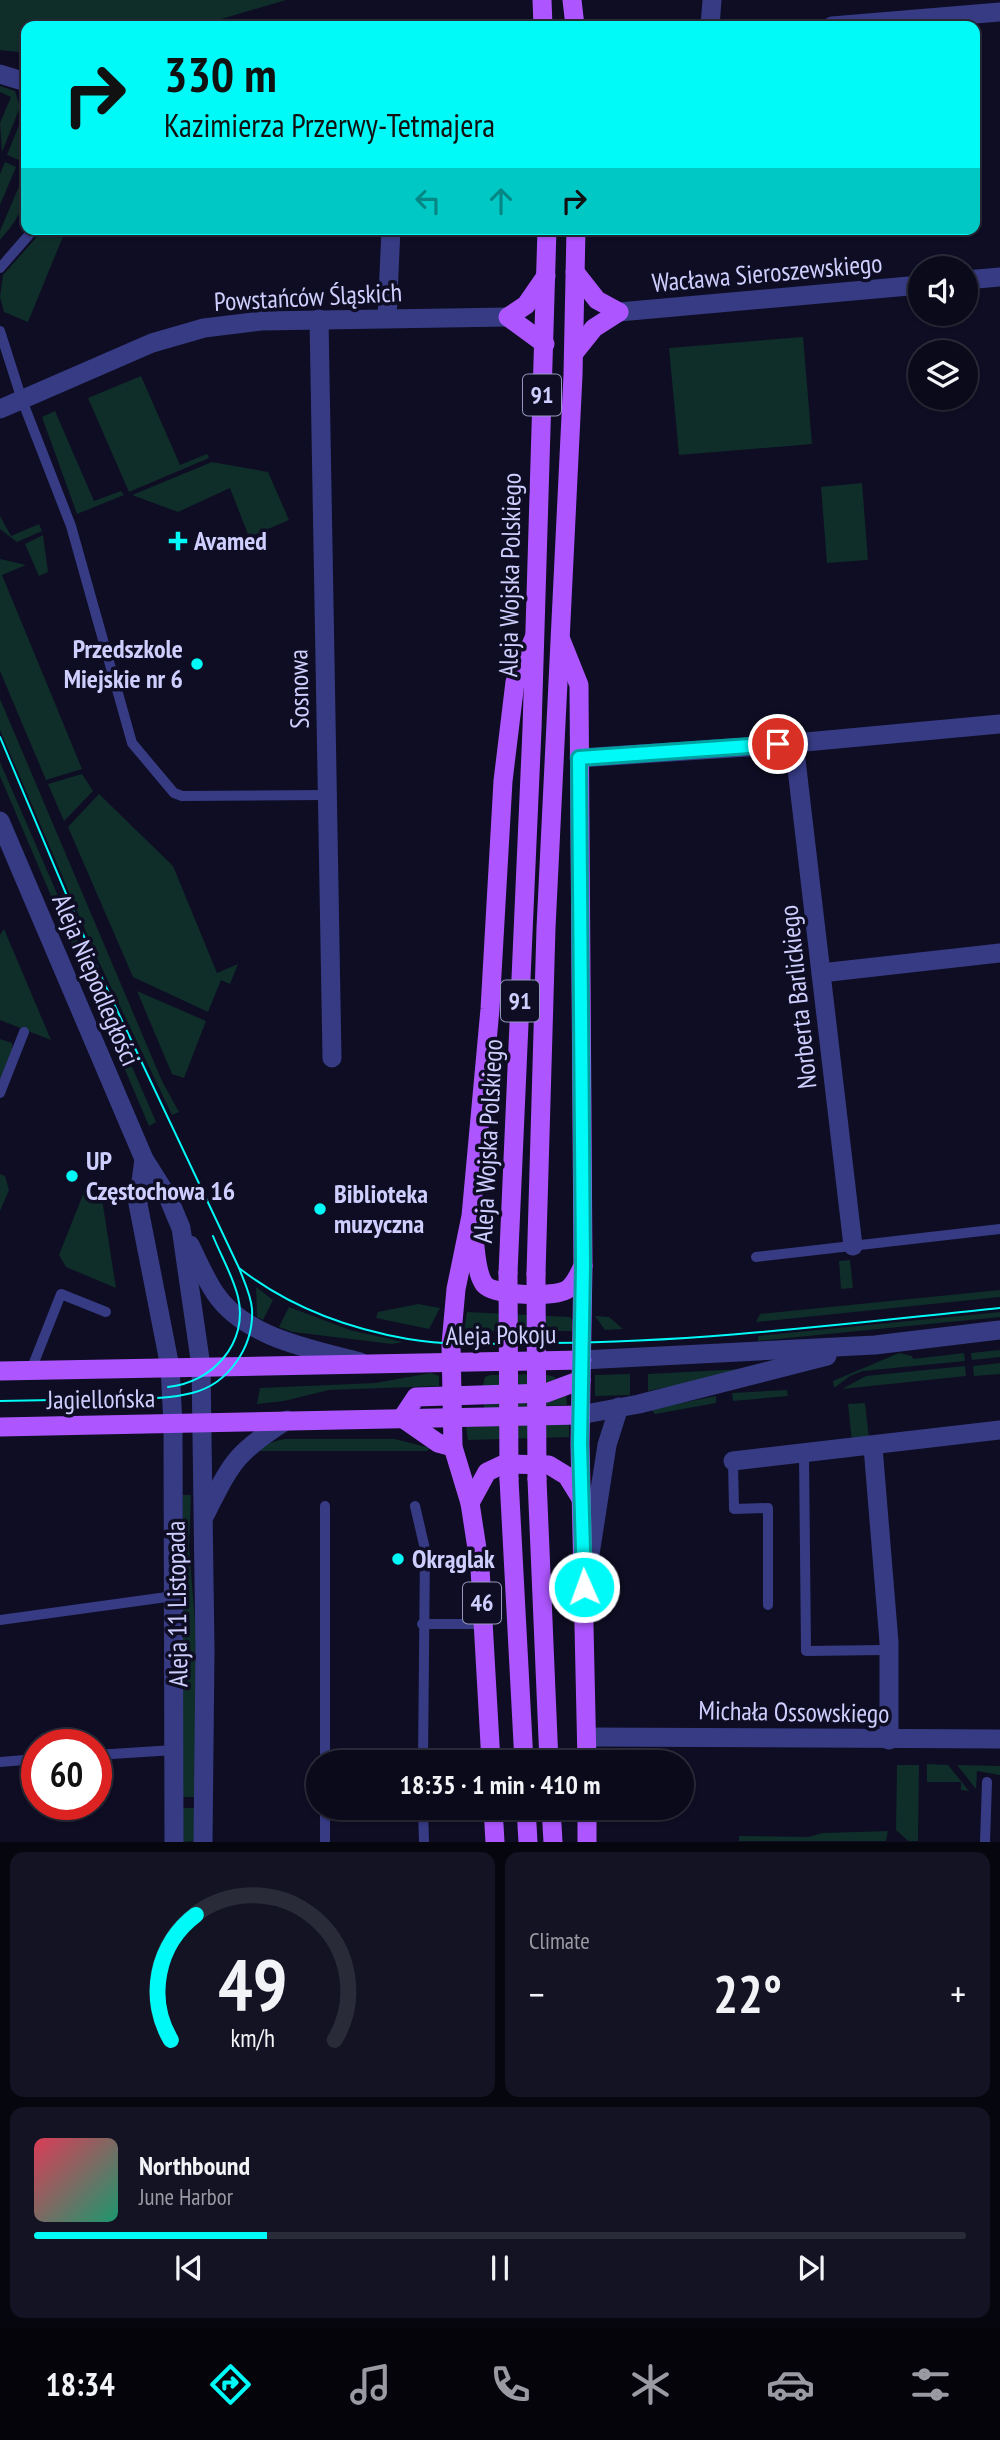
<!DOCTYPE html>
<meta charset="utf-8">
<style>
:root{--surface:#0a0a1a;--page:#131323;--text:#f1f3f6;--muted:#999aa2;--line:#2a2b39;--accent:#00faf7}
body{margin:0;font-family:"PT Sans Narrow",sans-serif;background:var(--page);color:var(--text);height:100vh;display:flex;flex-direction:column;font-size:26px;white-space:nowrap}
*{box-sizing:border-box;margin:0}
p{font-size:23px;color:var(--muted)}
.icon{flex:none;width:38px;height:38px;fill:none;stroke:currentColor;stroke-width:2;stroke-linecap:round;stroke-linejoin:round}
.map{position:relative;height:1842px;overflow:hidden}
.details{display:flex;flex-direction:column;gap:10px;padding:10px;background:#06060e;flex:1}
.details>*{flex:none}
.top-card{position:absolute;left:21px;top:21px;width:959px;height:214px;border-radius:14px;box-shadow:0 2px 5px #0004,0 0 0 2px var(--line);background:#00faf7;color:#111;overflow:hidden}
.buttons{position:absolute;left:908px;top:256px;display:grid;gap:14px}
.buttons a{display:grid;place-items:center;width:70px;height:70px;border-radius:50%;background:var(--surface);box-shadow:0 2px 5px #0004,0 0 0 2px var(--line);font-size:35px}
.speed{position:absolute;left:21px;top:1729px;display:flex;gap:14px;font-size:35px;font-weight:700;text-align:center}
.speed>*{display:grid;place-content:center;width:91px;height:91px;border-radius:50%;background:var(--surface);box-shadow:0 2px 5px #0004,0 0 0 2px var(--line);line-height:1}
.speed .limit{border:10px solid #d22;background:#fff;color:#111}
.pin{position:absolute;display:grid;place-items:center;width:60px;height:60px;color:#fff;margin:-30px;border:4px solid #fff;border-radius:50%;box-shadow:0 2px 7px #0007}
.me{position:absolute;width:77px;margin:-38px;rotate:358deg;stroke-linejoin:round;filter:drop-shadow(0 0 5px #0008)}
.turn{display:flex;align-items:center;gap:24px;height:147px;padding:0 28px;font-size:32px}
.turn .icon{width:91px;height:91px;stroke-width:2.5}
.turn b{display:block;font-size:49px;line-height:60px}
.lanes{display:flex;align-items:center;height:66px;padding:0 28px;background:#0003;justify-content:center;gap:35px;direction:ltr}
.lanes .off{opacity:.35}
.big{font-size:52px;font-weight:700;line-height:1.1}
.details .card{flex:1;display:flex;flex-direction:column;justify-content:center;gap:10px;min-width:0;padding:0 24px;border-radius:14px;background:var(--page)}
.details .dial{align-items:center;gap:0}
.dial svg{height:182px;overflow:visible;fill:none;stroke:var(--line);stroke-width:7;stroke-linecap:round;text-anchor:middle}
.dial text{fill:var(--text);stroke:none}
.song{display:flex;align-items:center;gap:21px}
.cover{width:84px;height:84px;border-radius:10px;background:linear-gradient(135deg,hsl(350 70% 55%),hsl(160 70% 35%))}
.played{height:7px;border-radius:4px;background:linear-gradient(90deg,var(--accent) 25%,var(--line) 25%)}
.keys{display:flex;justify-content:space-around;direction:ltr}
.heat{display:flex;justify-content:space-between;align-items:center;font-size:38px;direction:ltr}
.details .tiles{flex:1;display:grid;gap:10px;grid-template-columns:1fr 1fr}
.card:last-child{grid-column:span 2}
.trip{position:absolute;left:306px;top:1750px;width:388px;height:70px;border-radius:35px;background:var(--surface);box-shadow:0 2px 5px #0004,0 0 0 2px var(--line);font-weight:700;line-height:70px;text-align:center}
.menu{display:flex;height:112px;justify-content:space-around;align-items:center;background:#04040a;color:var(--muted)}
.menu .icon{width:49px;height:49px}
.menu .current{color:var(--accent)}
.menu b{font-size:32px;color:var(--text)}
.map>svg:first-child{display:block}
.green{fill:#0f2d29}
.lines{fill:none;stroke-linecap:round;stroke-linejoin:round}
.service{stroke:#363b84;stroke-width:10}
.minor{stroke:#363b84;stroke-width:19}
.tertiary{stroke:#363b84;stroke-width:19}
.primary{stroke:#ad56ff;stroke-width:19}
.tram{stroke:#00faf7;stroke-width:2}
.primary-bridge{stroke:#ad56ff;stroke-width:19}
.route-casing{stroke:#00a2a1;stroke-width:18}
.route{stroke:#00faf7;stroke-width:12}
.poi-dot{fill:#00faf7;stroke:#0e0d23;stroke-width:2.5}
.labels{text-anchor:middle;stroke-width:7;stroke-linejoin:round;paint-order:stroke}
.shield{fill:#0e0d23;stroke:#9595bd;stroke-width:2}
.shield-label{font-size:24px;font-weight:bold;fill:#cfcfff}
.street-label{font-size:26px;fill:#cfcfff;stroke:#0e0d23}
.poi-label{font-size:26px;font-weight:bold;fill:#cfcfff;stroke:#0e0d23;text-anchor:start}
</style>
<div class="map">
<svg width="1000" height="1842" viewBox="0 0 1000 1842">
<rect width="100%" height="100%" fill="#0e0d23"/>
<g class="green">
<polygon points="0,0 286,0 198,26 26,26 26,53 0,50"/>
<polygon points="0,86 15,91 20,107 2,152 0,123 11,97 0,92"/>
<polygon points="21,120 26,142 19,160 7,155"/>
<polygon points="5,162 16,167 0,205 0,174"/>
<path d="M26 170C26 205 22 214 0 240V231Z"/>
<polygon points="44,229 66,229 28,322 4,312 0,297 3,275"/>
<polygon points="803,337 812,444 679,455 669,348"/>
<polygon points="141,376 180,465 207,454 209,458 129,492 88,398"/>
<polygon points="55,411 94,501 121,491 124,495 77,514 42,417"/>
<polygon points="212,462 268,472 289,520 249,537 230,488 178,512 132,495"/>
<polygon points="862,483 868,560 827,563 821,487"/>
<polygon points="0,516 11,536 39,524 42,531 17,542 0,529"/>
<polygon points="43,535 48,572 39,576 25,544"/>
<polygon points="0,559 26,565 2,575 82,769 46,780 0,671"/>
<polygon points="0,699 162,1081 179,1112 172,1115 98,960 0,730"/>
<polygon points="0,762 156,1122 149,1126 0,776"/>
<polygon points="82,774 93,791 64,821 48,784"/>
<polygon points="99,794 173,866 217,973 238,964 230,984 221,980 208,1012 133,977 68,827"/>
<polygon points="4,929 51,1040 0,1020 0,935"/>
<polygon points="137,991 206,1021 184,1078 172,1074"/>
<polygon points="0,1039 12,1043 13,1052 0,1083"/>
<polygon points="0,1174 5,1176 9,1190 0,1211"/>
<polygon points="86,1187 102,1199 116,1288 66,1267 59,1255"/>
<polygon points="850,1260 853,1288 841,1289 839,1261"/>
<polygon points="256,1287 273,1300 263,1320 257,1317"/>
<polygon points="1000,1290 1000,1297 756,1322 760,1314"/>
<polygon points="418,1304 440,1308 429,1329 376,1318 378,1312"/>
<polygon points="289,1307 350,1330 403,1342 392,1344 293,1332 279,1327"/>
<polygon points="467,1312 570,1317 574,1322 573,1331 464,1331"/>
<polygon points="1000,1312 1000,1317 767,1340 758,1341 758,1336"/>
<polygon points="595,1316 609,1317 623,1329 605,1330"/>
<polygon points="1000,1350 1000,1357 972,1360 971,1353"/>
<polygon points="899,1353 912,1356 913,1359 964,1353 965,1361 863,1371 850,1376 834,1388 833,1381"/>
<polygon points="1000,1363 1000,1374 974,1376 973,1366"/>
<polygon points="965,1366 966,1376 842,1389 866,1376"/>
<polygon points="743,1369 743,1371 648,1391 648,1374"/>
<polygon points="431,1373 439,1376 439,1386 329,1390 284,1401 257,1404 260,1388 375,1383"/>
<polygon points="544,1374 555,1377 556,1385 486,1388 483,1385 485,1377 490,1375"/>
<polygon points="630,1374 630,1395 595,1396 595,1375"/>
<polygon points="787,1390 788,1396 733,1401 732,1393"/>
<polygon points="566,1394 567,1405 484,1409 484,1404"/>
<polygon points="716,1396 716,1403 655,1414 651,1409"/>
<polygon points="865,1403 869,1439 852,1442 848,1404"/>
<polygon points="569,1423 569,1437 468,1440 466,1427"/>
<polygon points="284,1439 395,1439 430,1448 427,1451 253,1451 262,1445"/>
<polygon points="183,1495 191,1495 189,1547 197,1646 197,1797 183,1797"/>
<polygon points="927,1764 948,1765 969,1791 961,1790 961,1782 927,1782"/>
<polygon points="897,1765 919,1765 918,1841 908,1841 896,1830"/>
<polygon points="957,1765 1000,1766 1000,1775 977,1771 976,1789"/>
<polygon points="182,1808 197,1808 197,1841 182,1842"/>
<polygon points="888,1831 886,1841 739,1841 739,1836 808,1837 823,1833"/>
</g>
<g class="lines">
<g class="service">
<polyline points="0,268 34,229"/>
<polyline points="0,331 22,400 71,526 132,743 174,793 182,796 327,795"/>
<polyline points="0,1093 24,1032"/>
<polyline points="756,1257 1000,1229"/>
<polyline points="31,1370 61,1294 106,1312"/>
<polyline points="804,1454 806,1651 884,1650"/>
<polyline points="733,1461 734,1509 768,1508 768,1605"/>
<polyline points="415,1506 425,1549 423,1762"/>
<polyline points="0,1620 174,1596"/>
<polyline points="422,1624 484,1624"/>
<polyline points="96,1755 174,1750"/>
<polyline points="0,1762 37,1759"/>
<polyline points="325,1762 325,1506"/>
<polyline points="423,1808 424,1842"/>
<polyline points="325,1842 325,1808"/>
<polyline points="985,1842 987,1782"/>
</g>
<g class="minor">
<polyline points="710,26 712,0"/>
<polyline points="832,26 1000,12"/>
<polyline points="0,74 26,82"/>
<polyline points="966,280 1000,277"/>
<polyline points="619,312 920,285"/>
<polyline points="387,318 391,229"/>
<polyline points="319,319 332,1058"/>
<polyline points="0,409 152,343 204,328 261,321 508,317"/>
<polyline points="794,743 853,1246"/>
<polyline points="579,758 762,746 1000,724"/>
<polyline points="821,973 1000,953"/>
<polyline points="873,1447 889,1642 889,1740"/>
<polyline points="733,1461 1000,1430"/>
<polyline points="587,1737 1000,1739"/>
</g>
<g class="tertiary">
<polyline points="0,821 144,1159 168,1197 181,1228 201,1366 205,1650 203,1842"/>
<polyline points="144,1159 138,1204 170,1367 173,1424 174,1842"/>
<path d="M190 1245C198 1261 205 1278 215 1293 245 1338 312 1349 360 1362"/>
<polyline points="582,1360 875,1345 1000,1330"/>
<polyline points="580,1415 639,1404 827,1356"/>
<path d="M205 1515C232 1462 235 1453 287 1420"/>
<polyline points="588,1567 607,1445 619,1407"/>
</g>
<g class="primary">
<polyline points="542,0 543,26"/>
<polyline points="572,0 575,26"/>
<polyline points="575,272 597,300 619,312"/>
<polyline points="545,344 508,317 526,305 546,276"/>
<polyline points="574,353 594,328 619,312"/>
<polyline points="561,640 579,685 583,1265 580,1444 587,1762"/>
<path d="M473 1231C476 1246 475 1271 484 1284 493 1296 556 1298 568 1289 575 1284 579 1274 583 1266"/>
<polyline points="508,1273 532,729 547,229"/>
<polyline points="536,1274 546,928 573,375 576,229"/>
<polyline points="0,1371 582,1360"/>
<polyline points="402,1418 416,1397 546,1393 581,1380"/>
<polyline points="402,1418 438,1443 453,1447"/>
<polyline points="0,1427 580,1415"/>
<polyline points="509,1479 524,1762"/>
<polyline points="537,1479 549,1762"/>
<polyline points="470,1503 487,1472 504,1464 549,1465 567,1476 580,1497"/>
<polyline points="491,1762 480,1568 470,1503 453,1447 451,1344 456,1289 471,1216 490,1009 503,781 515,682 534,638"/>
<polyline points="493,1808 495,1842"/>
<polyline points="526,1808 528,1842"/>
<polyline points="551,1808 553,1842"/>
<polyline points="587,1842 587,1808"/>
</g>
<g class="tram">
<path d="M0 737 99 972 239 1268C244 1281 251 1295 252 1309 254 1346 229 1384 192 1393 165 1400 135 1398 107 1399 71 1400 36 1400 0 1401"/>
<path d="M239 1268C289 1307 345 1328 408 1339 455 1347 503 1343 551 1343 701 1342 851 1323 1000 1308"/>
<path d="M168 1387C212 1383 249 1343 238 1297 233 1276 221 1256 213 1236"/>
</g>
<g class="primary-bridge">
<polyline points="508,1273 509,1479"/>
<polyline points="536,1274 537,1479"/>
</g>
</g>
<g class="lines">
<g class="route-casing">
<polyline id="route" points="584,1587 580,1444 583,1265 579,758 778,744"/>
</g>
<use href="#route" class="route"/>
</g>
<g class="poi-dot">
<path d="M174.5 530.5h7v7h7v7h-7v7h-7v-7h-7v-7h7z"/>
<circle cx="197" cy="664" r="7"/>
<circle cx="72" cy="1176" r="7"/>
<circle cx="320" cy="1209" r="7"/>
<circle cx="398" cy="1559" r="7"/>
</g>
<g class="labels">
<g class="shield">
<rect x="523" y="374.5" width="38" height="41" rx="5"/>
<rect x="501" y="980.5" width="38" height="41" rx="5"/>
<rect x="463" y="1582.5" width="38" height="41" rx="5"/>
</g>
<g class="shield-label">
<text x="542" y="403">91</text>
<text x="520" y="1009">91</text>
<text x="482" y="1611">46</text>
</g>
<g class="street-label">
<text transform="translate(767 273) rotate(-5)" y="9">Wacława Sieroszewskiego</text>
<text transform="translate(308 297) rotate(-3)" y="9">Powstańców Śląskich</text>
<text transform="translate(510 575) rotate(-89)" y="9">Aleja Wojska Polskiego</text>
<text transform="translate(299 689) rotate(-91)" y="9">Sosnowa</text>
<text transform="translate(96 980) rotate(67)" y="9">Aleja Niepodległości</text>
<text transform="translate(798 997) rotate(-96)" y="9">Norberta Barlickiego</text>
<text transform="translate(488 1141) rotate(-87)" y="9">Aleja Wojska Polskiego</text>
<text transform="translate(501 1335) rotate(-1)" y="9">Aleja Pokoju</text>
<text transform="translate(101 1399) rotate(-1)" y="9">Jagiellońska</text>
<text transform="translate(177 1604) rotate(-91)" y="9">Aleja 11 Listopada</text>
<text transform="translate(794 1712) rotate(1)" y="9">Michała Ossowskiego</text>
</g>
<g class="poi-label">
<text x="194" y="550">Avamed</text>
<text x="183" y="658" text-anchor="end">Przedszkole<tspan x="183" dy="30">Miejskie nr 6</tspan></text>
<text x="86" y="1170">UP<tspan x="86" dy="30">Częstochowa 16</tspan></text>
<text x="334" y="1203">Biblioteka<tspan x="334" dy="30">muzyczna</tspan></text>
<text x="412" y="1568">Okrąglak</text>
</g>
</g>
</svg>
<div class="buttons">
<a><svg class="icon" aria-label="sound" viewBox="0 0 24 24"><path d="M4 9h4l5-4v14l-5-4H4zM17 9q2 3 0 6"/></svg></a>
<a><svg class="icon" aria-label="layers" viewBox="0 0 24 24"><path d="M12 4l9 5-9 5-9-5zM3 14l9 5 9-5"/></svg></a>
</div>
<div class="speed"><div class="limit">60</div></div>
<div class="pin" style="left:778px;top:744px;background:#d93025"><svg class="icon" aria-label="arrive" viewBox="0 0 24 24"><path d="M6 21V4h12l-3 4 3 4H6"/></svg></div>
<svg class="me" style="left:584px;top:1587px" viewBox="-20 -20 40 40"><circle r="17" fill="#00faf7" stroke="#fff" stroke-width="3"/><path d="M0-11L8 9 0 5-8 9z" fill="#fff"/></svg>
<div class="trip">18:35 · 1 min · 410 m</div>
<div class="top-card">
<div class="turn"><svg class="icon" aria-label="right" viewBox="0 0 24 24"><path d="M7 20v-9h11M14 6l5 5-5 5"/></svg><div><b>330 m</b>Kazimierza Przerwy-Tetmajera</div></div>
<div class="lanes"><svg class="icon off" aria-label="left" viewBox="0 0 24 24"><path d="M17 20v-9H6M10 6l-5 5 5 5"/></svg><svg class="icon off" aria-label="ahead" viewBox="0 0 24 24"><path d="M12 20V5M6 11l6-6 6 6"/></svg><svg class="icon" aria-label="right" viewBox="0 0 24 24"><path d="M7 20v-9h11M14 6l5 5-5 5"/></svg></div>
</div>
</div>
<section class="details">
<div class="tiles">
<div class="card dial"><svg viewBox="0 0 100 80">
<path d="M14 69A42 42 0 1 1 86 69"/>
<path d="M14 69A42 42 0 0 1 25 14" stroke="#00faf7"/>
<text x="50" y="56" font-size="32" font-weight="700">49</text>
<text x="50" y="72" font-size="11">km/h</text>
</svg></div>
<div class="card"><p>Climate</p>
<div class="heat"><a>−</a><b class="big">22°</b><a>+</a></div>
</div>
<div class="card">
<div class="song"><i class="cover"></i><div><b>Northbound</b><p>June Harbor</p></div></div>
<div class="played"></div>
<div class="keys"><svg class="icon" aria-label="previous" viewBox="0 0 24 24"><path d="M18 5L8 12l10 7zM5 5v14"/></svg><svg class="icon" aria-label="pause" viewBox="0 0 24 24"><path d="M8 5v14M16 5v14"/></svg><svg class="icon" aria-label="next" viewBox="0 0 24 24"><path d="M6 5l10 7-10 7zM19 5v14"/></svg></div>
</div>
</div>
</section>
<nav class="menu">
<b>18:34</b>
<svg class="icon current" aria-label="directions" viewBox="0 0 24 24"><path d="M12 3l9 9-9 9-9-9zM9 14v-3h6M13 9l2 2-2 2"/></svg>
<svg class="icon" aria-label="music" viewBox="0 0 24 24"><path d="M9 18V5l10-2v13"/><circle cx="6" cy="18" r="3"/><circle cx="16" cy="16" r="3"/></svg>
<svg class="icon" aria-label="phone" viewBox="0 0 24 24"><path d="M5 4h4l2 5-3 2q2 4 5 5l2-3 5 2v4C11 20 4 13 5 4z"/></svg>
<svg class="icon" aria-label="climate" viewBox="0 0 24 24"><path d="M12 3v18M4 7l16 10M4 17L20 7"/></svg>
<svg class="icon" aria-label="car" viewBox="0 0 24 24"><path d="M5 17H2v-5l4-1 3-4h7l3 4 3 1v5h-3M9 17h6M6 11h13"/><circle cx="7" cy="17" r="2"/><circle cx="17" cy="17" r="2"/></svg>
<svg class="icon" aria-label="filters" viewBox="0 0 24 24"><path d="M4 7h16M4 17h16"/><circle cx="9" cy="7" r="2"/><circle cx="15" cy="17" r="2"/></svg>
</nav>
